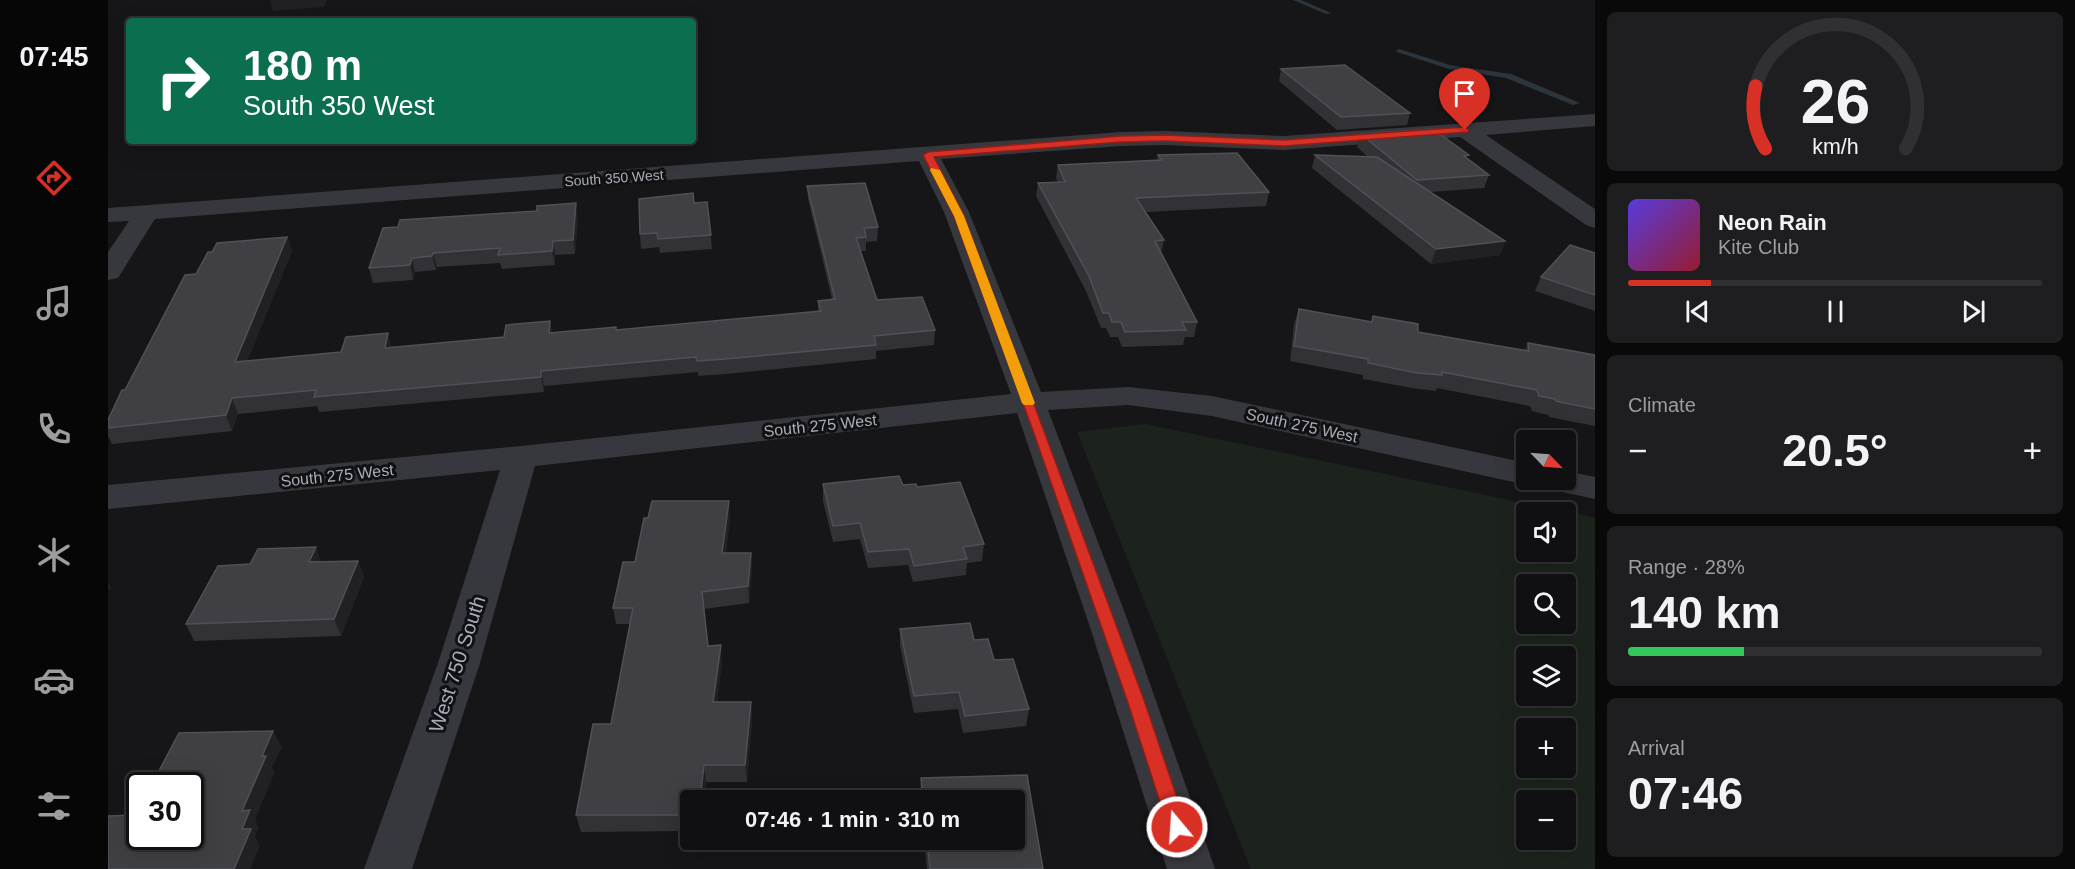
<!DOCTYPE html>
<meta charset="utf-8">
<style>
:root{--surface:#101012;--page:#1e1e20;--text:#f1f3f6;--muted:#9c9d9f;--line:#303032;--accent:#d93025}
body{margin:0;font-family:Arial,sans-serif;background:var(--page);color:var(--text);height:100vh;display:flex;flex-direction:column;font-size:22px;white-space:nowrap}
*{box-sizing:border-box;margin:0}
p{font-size:20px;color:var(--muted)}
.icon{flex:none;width:33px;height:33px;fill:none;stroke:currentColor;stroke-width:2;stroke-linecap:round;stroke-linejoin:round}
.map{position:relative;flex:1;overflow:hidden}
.drawer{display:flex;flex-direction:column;gap:12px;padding:12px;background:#09090a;width:480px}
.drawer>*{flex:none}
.guide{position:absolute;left:18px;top:18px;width:570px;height:126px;border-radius:6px;box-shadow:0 6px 24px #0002,0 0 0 2px var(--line);background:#0b6e4f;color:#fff;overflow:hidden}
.needle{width:39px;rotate:115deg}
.buttons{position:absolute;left:1408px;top:430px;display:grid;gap:12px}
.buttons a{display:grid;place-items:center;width:60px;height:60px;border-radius:6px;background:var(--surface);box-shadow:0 6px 24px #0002,0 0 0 2px var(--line);font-size:30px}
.speed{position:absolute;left:18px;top:772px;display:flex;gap:12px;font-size:30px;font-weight:700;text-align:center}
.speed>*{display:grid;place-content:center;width:78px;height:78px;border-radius:50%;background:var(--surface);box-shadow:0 6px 24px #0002,0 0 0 2px var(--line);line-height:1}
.speed .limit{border:3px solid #111;border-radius:9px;background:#fff;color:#111}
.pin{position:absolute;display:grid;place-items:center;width:51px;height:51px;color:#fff;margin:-62px -26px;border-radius:50% 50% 50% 0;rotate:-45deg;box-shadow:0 0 6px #0007}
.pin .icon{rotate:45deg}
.me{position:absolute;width:66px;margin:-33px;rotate:342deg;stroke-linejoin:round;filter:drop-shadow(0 0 4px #0008)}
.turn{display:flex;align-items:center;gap:21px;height:126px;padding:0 18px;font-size:27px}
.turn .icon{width:78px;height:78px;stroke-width:2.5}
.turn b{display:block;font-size:42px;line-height:51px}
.big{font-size:45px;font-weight:600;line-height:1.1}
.drawer .tile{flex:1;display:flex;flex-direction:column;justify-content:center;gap:9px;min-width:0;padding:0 21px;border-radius:9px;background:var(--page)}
.drawer .dial{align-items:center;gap:0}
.dial svg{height:156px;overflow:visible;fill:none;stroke:var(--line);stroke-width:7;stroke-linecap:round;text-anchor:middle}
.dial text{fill:var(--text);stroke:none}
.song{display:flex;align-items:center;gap:18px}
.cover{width:72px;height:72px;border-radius:9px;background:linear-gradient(135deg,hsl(250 70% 55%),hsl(350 70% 35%))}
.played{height:6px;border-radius:3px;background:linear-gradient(90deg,var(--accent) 20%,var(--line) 20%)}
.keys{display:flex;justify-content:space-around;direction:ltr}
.heat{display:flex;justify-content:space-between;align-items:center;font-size:33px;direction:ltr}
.charge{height:9px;border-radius:4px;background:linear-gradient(90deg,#34c759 28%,var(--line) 0)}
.trip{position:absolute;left:572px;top:790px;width:345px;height:60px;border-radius:6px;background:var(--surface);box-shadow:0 6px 24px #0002,0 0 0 2px var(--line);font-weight:600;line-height:60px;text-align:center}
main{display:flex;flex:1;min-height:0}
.dock{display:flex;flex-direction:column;width:108px;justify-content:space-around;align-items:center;background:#060607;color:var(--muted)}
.dock .icon{width:42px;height:42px}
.dock .on{color:var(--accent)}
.dock b{font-size:27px;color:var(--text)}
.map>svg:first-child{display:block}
.green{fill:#1c231d;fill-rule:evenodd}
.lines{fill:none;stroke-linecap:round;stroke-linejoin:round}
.stream{fill:#2c353c;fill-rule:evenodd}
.street{fill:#37383d;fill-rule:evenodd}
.wall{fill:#323236}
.shaded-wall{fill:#212124}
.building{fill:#3f3f44;stroke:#4f5156;stroke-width:1.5}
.route{fill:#d93025;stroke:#8d1f18;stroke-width:1.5}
.slow{fill:#f59e0b}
.labels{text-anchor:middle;stroke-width:6;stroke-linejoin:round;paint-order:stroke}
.far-street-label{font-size:14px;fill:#a8adb8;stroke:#111113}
.street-label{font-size:16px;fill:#a8adb8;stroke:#111113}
.near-street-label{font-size:20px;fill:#a8adb8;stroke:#111113}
</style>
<main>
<nav class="dock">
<b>07:45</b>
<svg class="icon on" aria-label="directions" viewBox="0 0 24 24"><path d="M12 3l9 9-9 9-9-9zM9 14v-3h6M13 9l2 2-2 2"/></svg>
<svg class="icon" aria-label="music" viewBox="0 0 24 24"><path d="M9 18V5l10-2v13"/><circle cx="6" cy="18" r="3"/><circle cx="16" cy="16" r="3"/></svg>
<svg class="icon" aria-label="phone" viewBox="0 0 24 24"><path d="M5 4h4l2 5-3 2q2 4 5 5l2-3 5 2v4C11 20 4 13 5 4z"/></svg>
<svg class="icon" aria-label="climate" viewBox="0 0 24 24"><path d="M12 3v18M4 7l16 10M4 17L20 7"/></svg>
<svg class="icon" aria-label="car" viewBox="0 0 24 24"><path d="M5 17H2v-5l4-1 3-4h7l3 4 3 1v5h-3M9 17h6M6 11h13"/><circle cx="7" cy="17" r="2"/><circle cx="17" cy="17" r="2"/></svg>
<svg class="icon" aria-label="filters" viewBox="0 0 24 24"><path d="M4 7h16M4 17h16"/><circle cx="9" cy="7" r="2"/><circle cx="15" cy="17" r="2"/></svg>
</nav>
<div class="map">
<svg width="1487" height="869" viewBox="0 0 1487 869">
<rect width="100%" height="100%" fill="#161618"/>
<path class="green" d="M1037 424 1487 518V869H1143L969 432ZM1419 513H1458V552H1419ZM1419 585H1458V624H1419ZM1419 657H1458V696H1419ZM1419 729H1458V768H1419ZM1419 801H1458V840H1419Z"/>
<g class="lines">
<g class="stream">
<polygon points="1185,0 1193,0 1223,13 1218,14"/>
<polygon points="1291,49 1342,65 1403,74 1472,103 1465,105 1398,78 1341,69 1289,52 1288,51"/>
</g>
<polygon class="street" points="1487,114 1487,126 1378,135 1487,209 1487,228 1478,225 1352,137 1176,150 1057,145 1013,146 833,159 861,212 933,392 1020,387 1104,396 1419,463 1419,480 1458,480 1458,471 1487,477 1487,499 1436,488 1432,481 1419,485 1104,416 1020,405 940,410 1021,624 1107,869 1059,869 981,624 909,413 427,466 372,663 304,869 256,869 330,663 392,470 0,509 0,485 413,446 903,394 836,212 811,161 47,219 10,278 0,280 0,252 21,221 0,222 0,208 1013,132 1057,131 1176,136"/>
</g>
<g class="wall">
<polygon points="1173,69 1302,113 1299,125 1229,130 1171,81"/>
<polygon points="1253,134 1360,159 1381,175 1376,188 1323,192 1397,241 1392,255 1323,264 1204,168 1207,155 1260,157 1249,147"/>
<polygon points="1050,155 1161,192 1158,206 1037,212 1056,240 1053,253 1089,322 1086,337 1077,337 1075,345 1014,347 1010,337 1002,337 998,328 993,328 978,291 928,196 930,183 950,182 948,178 950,165 1049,160"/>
<polygon points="699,186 770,227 769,241 758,242 758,251 752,251 769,300 827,330 826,345 768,351 768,359 618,374 590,376 590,372 436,386 436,392 211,412 209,406 130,414 124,431 4,444 0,436 0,420 17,390 88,274 179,237 184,251 139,361 396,337 442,321 444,333 508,330 710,312 710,301 724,299 700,199"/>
<polygon points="599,202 604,249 552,253 551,247 533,249 532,234 586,203"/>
<polygon points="470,217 467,254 447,255 447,265 394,269 392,263 329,267 328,270 307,272 305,280 265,283 261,268 290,227"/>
<polygon points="1487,253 1487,311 1427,291 1433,277"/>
<polygon points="1191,309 1263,322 1265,316 1310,332 1379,344 1417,350 1420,343 1487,355 1487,426 1441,417 1440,415 1424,411 1422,406 1329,388 1328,391 1304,388 1255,379 1255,375 1182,361 1186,324"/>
<polygon points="715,484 795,485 809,487 876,544 874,561 859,563 858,575 805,582 800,565 760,568 752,539 725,542 715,501"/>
<polygon points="622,517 618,553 643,553 644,570 641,603 596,609 600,646 614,661 609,702 643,702 644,719 639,782 598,782 596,801 582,801 582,831 473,832 468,815 503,724 522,624 508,624 505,608 527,562"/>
<polygon points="250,561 256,577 233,636 86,641 78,624 213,562"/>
<polygon points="792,629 866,640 886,660 921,709 918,726 855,733 850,709 806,713 792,646"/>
<polygon points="919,775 935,869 819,869 816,840 906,840 906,801 812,801 813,778"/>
</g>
<g class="shaded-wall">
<polygon points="162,0 219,0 216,7 165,11"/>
<polygon points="468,203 470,217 467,254 465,240"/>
<polygon points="179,237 184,251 133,377 127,362"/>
<polygon points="445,241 447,255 447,265 444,251"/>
<polygon points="1397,241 1392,255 1323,264 1328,249"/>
<polygon points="325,253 329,267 328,270 324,256"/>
<polygon points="304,258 307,272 305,280 302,265"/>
<polygon points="442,321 445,336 441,333"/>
<polygon points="280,333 284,348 277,348"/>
<polygon points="433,371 436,386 436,392 433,377"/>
<polygon points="124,398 130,414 124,431 118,415"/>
<polygon points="621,501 622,517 616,570 614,553"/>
<polygon points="208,547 214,564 201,562"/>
<polygon points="643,553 644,570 641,603 640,586"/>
<polygon points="250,561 256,577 233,636 226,619"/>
<polygon points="0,582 3,587 0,591"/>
<polygon points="613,645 614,661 607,719 605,702"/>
<polygon points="643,702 644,719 639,782 637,765"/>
<polygon points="165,731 174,747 164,768 167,772 147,819 151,827 147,837 152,846 142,869 126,869 134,811 154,756"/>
<polygon points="596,765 598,782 596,801 592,801"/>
</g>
<g class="building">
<polygon points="1237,65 1302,113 1233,117 1173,69"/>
<polygon points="1325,129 1361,155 1356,156 1381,175 1309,180 1253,134"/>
<polygon points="1129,153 1161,192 1028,198 1056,240 1047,241 1089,322 1074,322 1078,330 1017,332 1013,322 1004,322 1001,313 995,313 981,276 930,183 957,182 950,165 1054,160 1050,155"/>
<polygon points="1207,155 1269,157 1397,241 1328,249"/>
<polygon points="757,183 770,227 756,228 758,237 748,238 769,300 814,297 827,330 766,336 768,345 617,359 589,361 588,357 433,371 433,377 206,397 208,390 124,398 118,415 0,428 0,420 14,390 17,390 77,275 88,274 100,252 104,252 109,243 179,237 127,362 233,352 238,337 280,333 277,348 396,337 398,325 442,321 441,333 508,327 508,330 713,311 710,301 727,299 699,186"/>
<polygon points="585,193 586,203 599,202 603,235 550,239 549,233 532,234 531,199"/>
<polygon points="468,203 465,240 445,241 444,251 390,255 392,248 325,253 324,256 304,258 302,265 261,268 275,228 290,227 292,220 429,211 429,206"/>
<polygon points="1462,245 1487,253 1487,295 1433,277"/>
<polygon points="1191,309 1264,322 1265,316 1310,324 1310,332 1379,344 1421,351 1420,343 1487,355 1487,409 1448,401 1447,399 1431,396 1429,390 1334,372 1334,375 1309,373 1260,363 1260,359 1186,346"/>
<polygon points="791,476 795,485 808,484 809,487 852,482 876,544 855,547 859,559 806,566 801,549 760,552 752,523 725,526 715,484"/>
<polygon points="544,501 621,501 614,553 643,553 640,586 594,592 600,646 613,645 605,702 643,702 637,765 596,765 592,801 582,801 582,815 468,815 485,724 503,724 525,608 505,608 515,562 527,562 536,518 540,518"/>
<polygon points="208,547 201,562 250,561 226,619 78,624 110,566 142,564 150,549"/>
<polygon points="862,623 866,640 880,639 886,660 905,659 921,709 857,716 851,692 806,696 792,629"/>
<polygon points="165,731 154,756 158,756 134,811 142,810 134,829 143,829 126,869 0,869 0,816 27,815 32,807 32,837 82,837 82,786 43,786 71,733"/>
<polygon points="919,775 935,869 822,869 819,840 906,840 906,801 815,801 813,778"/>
</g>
<polygon class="route" points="1357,127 1361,130 1360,132 1176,146 1057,141 1013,142 826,157 856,216 1036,700 1079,827 1076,833 1069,835 1062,833 1019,700 924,428 846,216 815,155 820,152 1013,136 1057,135 1176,140"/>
<polygon class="slow" points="823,168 832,170 856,216 927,403 925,405 916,405 914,403 846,216 822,170"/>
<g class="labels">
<g class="far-street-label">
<text transform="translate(506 178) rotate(-4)" y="5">South 350 West</text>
</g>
<g class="street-label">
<text transform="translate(712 425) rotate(-6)" y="6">South 275 West</text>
<text transform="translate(1194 425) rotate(12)" y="6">South 275 West</text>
<text transform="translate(229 475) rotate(-6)" y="6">South 275 West</text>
</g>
<g class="near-street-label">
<text transform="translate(349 664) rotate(-72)" y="7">West 750 South</text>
</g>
</g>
</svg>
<div class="buttons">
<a><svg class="needle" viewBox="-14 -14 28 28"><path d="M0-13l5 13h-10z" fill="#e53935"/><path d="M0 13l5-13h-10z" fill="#9c9d9f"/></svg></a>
<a><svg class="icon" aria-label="sound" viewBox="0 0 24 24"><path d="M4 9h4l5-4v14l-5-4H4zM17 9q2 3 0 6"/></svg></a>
<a><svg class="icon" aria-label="search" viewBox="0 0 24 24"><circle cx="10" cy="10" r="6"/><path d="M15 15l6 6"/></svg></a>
<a><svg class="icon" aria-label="layers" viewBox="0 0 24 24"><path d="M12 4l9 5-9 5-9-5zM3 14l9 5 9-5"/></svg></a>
<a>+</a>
<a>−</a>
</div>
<div class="speed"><div class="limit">30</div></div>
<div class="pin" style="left:1357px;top:130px;background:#d93025"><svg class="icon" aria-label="arrive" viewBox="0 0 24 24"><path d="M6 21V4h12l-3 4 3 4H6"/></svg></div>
<svg class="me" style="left:1069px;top:827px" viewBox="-20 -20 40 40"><circle r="17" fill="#d93025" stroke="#fff" stroke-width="3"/><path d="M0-11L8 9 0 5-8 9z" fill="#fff"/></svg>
<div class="trip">07:46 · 1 min · 310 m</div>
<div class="guide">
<div class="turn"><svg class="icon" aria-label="right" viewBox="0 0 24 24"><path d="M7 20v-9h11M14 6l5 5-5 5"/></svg><div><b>180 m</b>South 350 West</div></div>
</div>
</div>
<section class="drawer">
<div class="tile dial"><svg viewBox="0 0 100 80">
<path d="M14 69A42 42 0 1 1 86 69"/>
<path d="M14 69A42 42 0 0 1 9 37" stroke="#d93025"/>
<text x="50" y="56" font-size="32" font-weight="700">26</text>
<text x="50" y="72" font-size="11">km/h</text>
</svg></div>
<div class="tile">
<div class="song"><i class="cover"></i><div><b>Neon Rain</b><p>Kite Club</p></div></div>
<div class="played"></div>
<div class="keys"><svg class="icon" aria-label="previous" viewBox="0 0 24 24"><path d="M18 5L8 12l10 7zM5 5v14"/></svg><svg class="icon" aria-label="pause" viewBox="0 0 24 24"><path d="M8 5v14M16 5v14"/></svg><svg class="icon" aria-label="next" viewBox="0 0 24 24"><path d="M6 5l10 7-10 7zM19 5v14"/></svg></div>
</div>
<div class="tile"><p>Climate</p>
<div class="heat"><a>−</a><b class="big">20.5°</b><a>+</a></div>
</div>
<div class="tile"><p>Range · 28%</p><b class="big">140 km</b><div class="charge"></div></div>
<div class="tile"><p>Arrival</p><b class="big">07:46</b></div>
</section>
</main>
